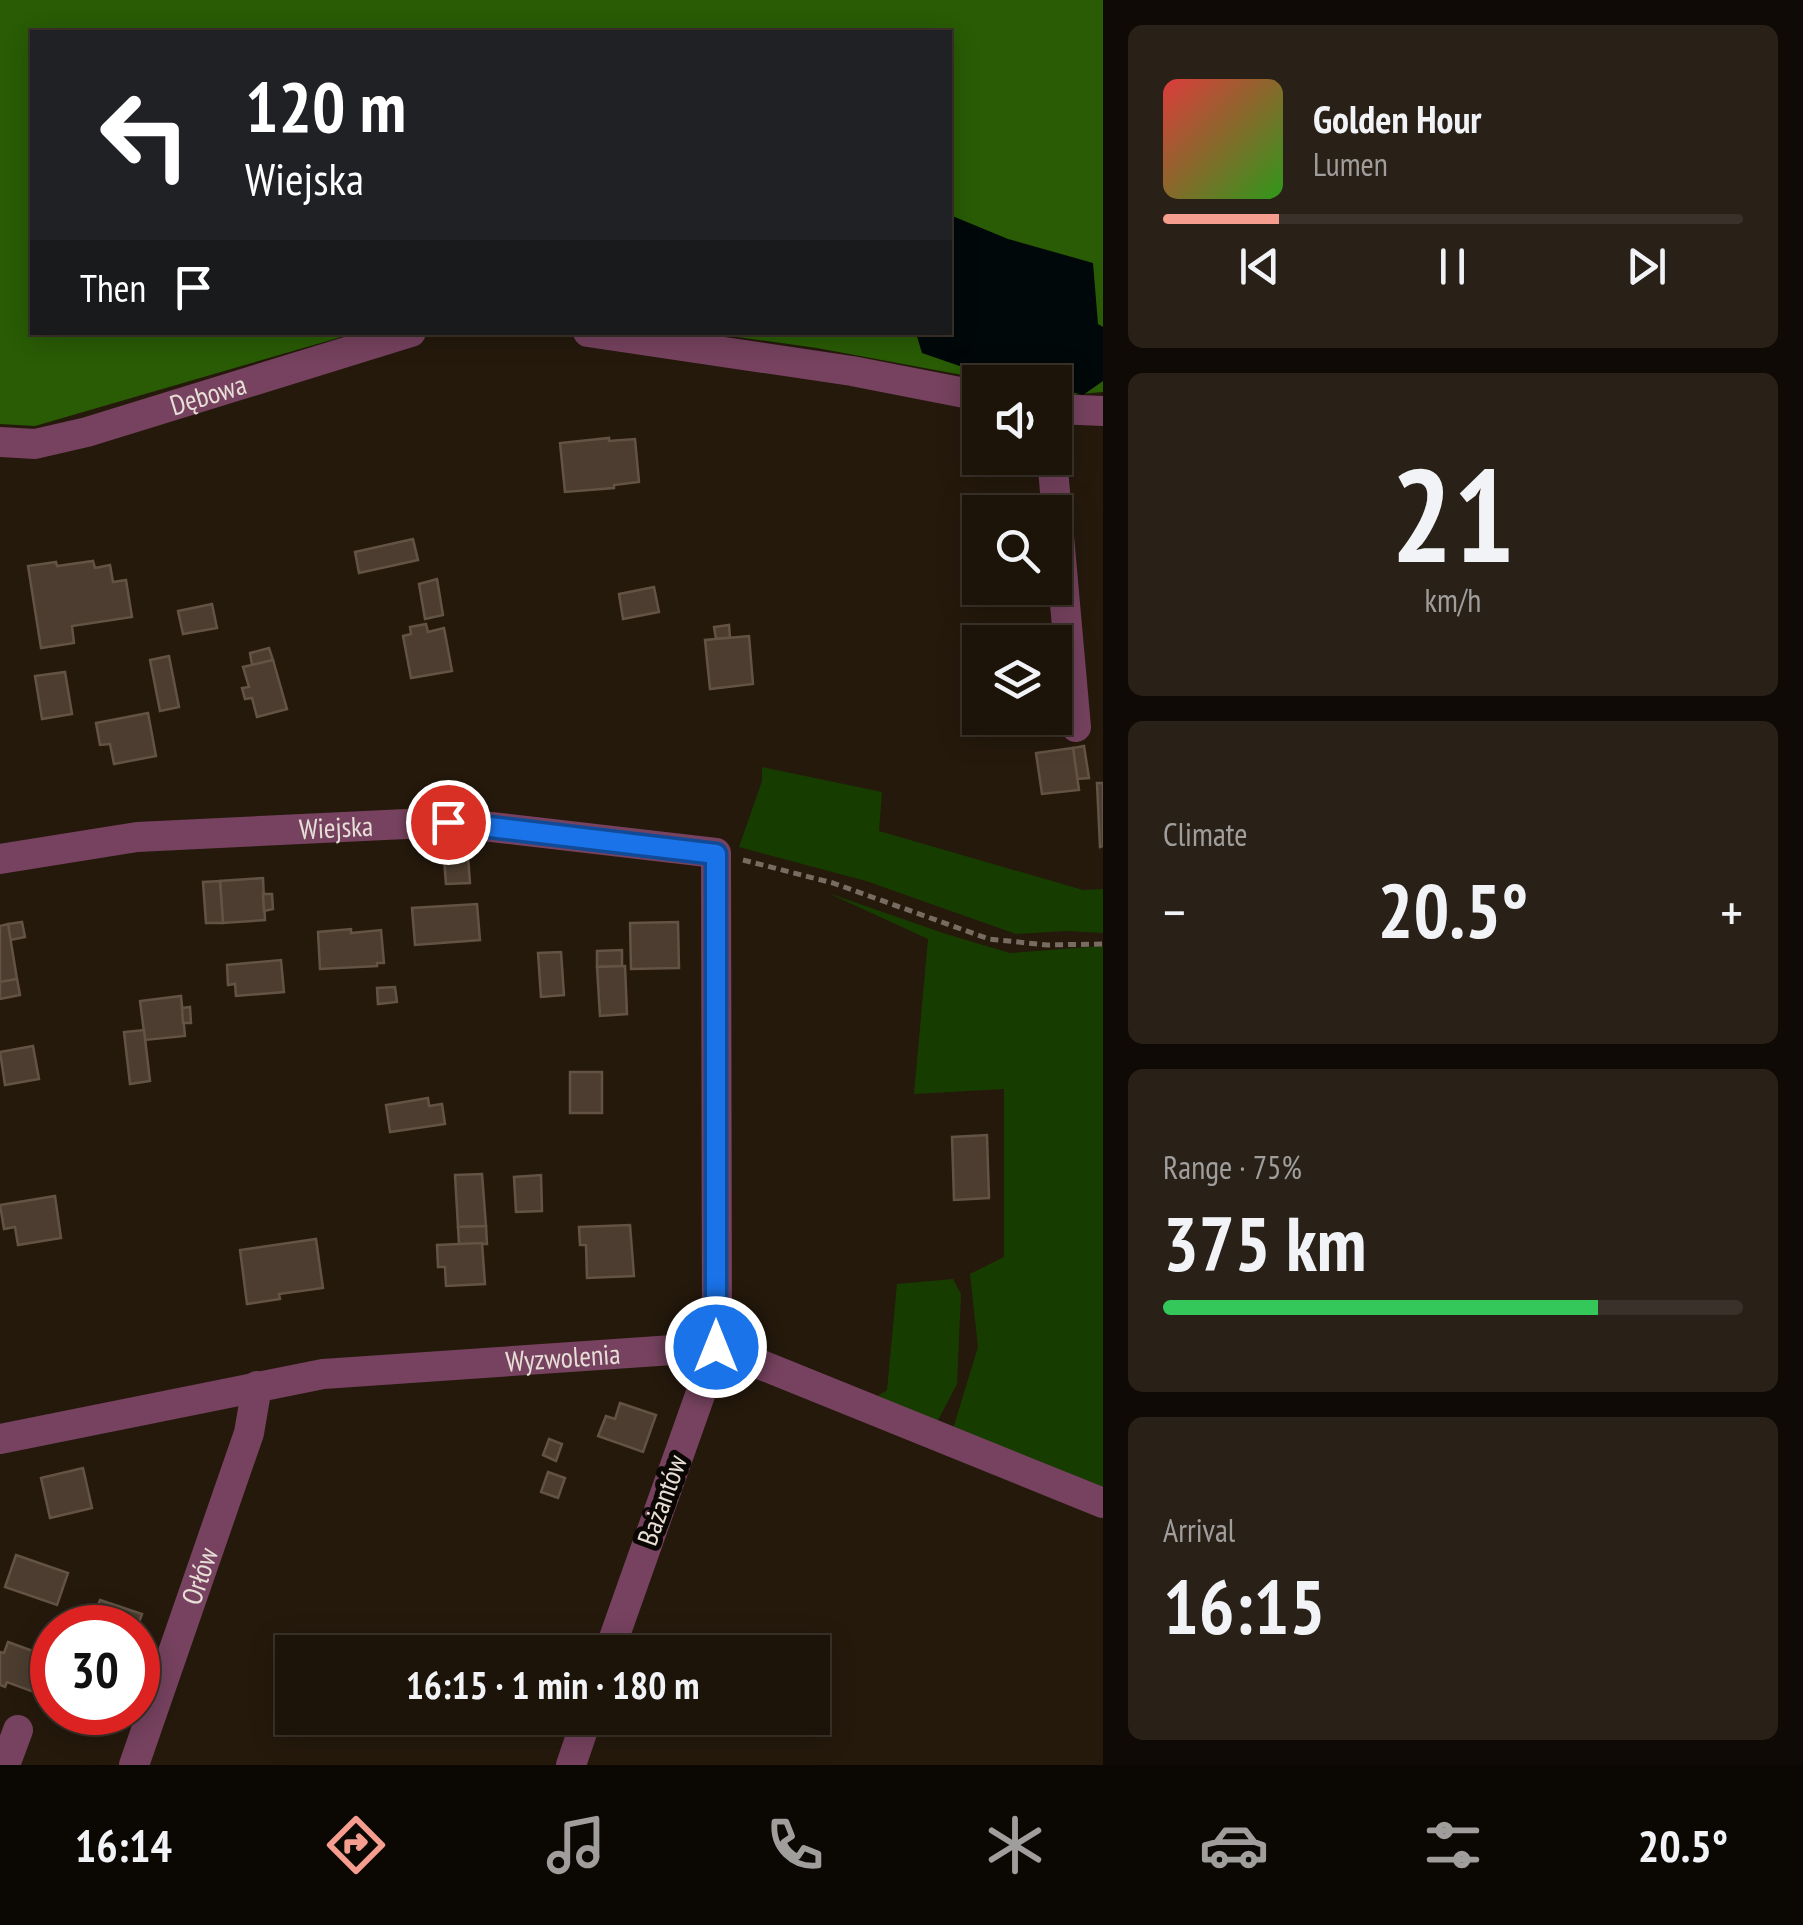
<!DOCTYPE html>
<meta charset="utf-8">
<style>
:root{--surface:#1c1309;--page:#292017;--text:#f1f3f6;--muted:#a09e9c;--line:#3a322a;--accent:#f59d8f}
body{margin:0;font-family:"PT Sans Narrow",sans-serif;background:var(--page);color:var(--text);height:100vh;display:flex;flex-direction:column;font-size:38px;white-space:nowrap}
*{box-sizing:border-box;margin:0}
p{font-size:32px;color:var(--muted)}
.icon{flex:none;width:55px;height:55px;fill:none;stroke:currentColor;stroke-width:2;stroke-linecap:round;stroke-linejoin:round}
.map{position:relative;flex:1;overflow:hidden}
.panel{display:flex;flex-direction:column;gap:25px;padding:25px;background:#0f0a05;width:700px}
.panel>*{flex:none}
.banner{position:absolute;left:30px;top:30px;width:922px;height:305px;border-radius:0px;box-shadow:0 5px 25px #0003,0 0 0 2px var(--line);background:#202124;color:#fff;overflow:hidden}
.buttons{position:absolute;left:962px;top:365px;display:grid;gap:20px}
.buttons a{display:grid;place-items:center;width:110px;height:110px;border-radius:0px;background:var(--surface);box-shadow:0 5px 25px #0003,0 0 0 2px var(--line);font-size:50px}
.speed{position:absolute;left:30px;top:1605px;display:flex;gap:20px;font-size:50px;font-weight:700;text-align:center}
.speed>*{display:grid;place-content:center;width:130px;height:130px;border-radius:50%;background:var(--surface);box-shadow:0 5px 25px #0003,0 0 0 2px var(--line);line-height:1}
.speed .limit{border:15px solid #d22;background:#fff;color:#111}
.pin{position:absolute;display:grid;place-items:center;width:85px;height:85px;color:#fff;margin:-42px;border:5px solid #fff;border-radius:50%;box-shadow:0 2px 10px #0007}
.me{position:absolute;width:110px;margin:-55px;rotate:0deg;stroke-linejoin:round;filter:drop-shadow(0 0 8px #0008)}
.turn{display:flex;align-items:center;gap:35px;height:210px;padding:0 50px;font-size:45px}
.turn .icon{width:130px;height:130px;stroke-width:2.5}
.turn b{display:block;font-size:70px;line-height:85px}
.then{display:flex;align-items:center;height:95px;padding:0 50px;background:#0003;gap:20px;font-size:38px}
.big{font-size:75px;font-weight:700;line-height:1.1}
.panel .card{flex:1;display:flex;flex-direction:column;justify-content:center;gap:15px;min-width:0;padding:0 35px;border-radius:15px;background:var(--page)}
.panel .dial{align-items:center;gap:0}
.dial b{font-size:130px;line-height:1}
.song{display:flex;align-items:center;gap:30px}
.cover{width:120px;height:120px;border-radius:15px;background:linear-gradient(135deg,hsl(0 70% 55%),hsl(110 70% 35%))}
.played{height:10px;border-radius:5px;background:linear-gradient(90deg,var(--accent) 20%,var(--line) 20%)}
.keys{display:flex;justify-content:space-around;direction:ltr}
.heat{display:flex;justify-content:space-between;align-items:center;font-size:55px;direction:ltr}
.charge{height:15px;border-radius:8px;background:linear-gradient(90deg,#34c759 75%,var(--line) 0)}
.trip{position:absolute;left:275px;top:1635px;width:555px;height:100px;border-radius:0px;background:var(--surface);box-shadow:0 5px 25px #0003,0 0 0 2px var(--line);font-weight:700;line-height:100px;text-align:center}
.dock{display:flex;height:160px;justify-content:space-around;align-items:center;background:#0b0804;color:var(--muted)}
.dock .icon{width:70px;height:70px}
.dock .active{color:var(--accent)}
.dock b{font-size:45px;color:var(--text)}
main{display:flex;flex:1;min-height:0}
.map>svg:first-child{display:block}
.green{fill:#173c00}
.forest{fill:#295c05}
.water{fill:#00080a}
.building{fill:#4c3d30;stroke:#635345;stroke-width:2.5}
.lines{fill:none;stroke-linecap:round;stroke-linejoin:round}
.path{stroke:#766c61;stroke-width:5;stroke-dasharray:8 5;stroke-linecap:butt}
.minor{stroke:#76425f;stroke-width:30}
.route-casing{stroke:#114b97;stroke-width:25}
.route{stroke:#1a73e8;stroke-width:18}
.labels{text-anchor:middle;stroke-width:10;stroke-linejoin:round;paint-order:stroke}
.street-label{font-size:28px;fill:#e7dfd6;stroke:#0a0602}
</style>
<main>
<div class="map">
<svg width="1103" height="1765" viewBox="0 0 1103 1765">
<rect width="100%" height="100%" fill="#25190c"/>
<g class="green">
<polygon points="762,767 882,792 879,831 1083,890 1103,889 1103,933 1066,931 1016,934 866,881 739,847 762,781"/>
<polygon points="828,893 946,934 1010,953 1103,946 1103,1492 952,1432 978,1347 970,1274 1004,1257 1004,1089 914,1094 928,939"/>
<polygon points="953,1279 961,1294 957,1384 935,1426 878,1396 887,1390 897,1284"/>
</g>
<polygon class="forest" points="0,0 1103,0 1103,392 1068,395 1055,393 1055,382 1000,382 817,348 709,333 950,332 950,32 32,32 32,332 355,333 35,426 0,424"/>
<polygon class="water" points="950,215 1008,239 1093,263 1098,324 1103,327 1103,381 1083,395 1055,388 1055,382 1006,382 922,353 916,333 950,332"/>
<g class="building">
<polygon points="609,438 609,441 635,439 639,482 614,485 614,488 565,492 560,443"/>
<polygon points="413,539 418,560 359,573 355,552"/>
<polygon points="93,561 95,568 110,565 113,582 126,580 132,617 72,626 74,643 41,648 28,566 56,562 57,566"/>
<polygon points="437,579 443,615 425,619 419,584"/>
<polygon points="654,587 659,612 623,619 619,594"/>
<polygon points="212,604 217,628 183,634 178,611"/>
<polygon points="426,624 428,632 444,628 452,671 411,678 403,636 411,634 410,627"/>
<polygon points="729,625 730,638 716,639 714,627"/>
<polygon points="749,636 753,684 710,689 705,640"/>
<polygon points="269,648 273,660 252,665 250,653"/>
<polygon points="169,656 179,707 160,711 150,660"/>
<polygon points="273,660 287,709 257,717 252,698 245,699 242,688 249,687 243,667"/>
<polygon points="65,672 72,714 42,719 35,676"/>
<polygon points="148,713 156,756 114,764 110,744 100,745 96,723"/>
<polygon points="1084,746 1089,778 1077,779 1073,748"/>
<polygon points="1073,748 1079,790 1042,794 1036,753"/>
<polygon points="1097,783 1103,783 1103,846 1100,847"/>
<polygon points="468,857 470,883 446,884 444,859"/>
<polygon points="263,878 265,920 223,923 220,881"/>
<polygon points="220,881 223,923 206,923 203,882"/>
<polygon points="263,894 272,894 273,909 264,911"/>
<polygon points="477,904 480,940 415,945 412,908"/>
<polygon points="22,922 25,937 10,940 8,924"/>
<polygon points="678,922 679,968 631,969 630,923"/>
<polygon points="8,924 17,979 0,982 0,926"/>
<polygon points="351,929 351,933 381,930 384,963 377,963 377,966 320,969 318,932"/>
<polygon points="622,950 622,966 597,967 597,951"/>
<polygon points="561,952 564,995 541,997 538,953"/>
<polygon points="281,960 284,992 236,996 235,984 228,985 227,965"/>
<polygon points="625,966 627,1014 600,1016 597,967"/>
<polygon points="17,979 20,995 0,999 0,982"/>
<polygon points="395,987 397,1002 378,1004 377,988"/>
<polygon points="181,996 185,1036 145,1040 140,1001"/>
<polygon points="190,1007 191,1023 183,1023 182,1008"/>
<polygon points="144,1030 150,1081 130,1084 124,1032"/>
<polygon points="33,1046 39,1079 5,1085 0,1052"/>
<rect x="570" y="1072" width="32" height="41"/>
<polygon points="428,1098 429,1106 442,1104 445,1124 390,1132 386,1105"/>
<polygon points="987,1135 989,1198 954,1200 952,1137"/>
<polygon points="482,1174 486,1226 458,1227 455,1175"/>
<polygon points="541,1175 542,1211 516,1212 514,1177"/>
<polygon points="55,1196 61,1238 18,1245 15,1227 4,1229 0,1205"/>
<polygon points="630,1225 634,1276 587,1278 586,1245 580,1245 579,1227"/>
<polygon points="486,1226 487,1244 459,1244 458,1227"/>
<polygon points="316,1239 323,1288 279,1294 280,1299 247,1304 240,1250"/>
<polygon points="482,1243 485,1284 446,1286 445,1267 438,1267 437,1245"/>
<polygon points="620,1403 656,1415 643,1452 598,1436 606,1416 615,1419"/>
<polygon points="549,1439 562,1444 556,1461 543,1455"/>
<polygon points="83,1468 92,1508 50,1518 41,1478"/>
<polygon points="548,1472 565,1478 558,1498 541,1492"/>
<polygon points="16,1555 68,1573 57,1605 5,1587"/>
<polygon points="100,1600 142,1614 137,1628 89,1628"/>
<polygon points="8,1642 44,1655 31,1691 7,1682 5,1687 0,1685 0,1652 4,1653"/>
</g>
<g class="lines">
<polyline class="path" points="743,860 833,883 989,939 1047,945 1103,944"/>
<g class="minor">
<polyline points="588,332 852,371 980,396"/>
<polyline points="1055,409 1103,411"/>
<path id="s1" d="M0 442 35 444 87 432 411 332"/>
<polyline points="1052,458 1076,727"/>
<path id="s2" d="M0 859 137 837 448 822 716 853 717 1347 609 1652"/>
<path id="s3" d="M0 1439 323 1374 717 1347 1103 1503"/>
<polyline points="5,1765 18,1730"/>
<path id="s4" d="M134 1765 249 1433 257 1386"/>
<polyline points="571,1765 587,1718"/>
</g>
</g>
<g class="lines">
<g class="route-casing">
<polyline id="route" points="448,822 716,854 716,1347"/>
</g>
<use href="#route" class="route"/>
</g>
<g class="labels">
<g class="street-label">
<text dy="10" stroke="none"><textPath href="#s1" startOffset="215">Dębowa</textPath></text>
<text dy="10" stroke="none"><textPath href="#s2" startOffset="338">Wiejska</textPath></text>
<text dy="10" stroke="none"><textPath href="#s3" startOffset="570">Wyzwolenia</textPath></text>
<text transform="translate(662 1500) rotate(-70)" y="10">Bażantów</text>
<text dy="10" stroke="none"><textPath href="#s4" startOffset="200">Orłów</textPath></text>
</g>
</g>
</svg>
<div class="buttons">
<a><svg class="icon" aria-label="sound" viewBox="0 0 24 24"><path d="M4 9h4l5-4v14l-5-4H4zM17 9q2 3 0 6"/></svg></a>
<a><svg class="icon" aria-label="search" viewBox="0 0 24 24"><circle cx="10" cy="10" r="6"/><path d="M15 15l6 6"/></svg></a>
<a><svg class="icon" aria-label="layers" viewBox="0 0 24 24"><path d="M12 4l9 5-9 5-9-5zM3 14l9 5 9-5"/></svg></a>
</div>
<div class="speed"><div class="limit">30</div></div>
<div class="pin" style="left:448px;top:822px;background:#d93025"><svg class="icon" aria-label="arrive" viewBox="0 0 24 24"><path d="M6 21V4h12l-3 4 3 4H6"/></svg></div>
<svg class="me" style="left:716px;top:1347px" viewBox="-20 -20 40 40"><circle r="17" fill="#1a73e8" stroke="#fff" stroke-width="3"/><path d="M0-11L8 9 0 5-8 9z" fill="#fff"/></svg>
<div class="trip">16:15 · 1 min · 180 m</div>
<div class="banner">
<div class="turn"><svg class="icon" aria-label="left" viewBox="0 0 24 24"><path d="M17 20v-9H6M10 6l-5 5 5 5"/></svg><div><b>120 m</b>Wiejska</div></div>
<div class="then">Then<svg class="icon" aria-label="arrive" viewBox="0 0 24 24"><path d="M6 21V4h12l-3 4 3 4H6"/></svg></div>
</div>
</div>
<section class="panel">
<div class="card">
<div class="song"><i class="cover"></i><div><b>Golden Hour</b><p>Lumen</p></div></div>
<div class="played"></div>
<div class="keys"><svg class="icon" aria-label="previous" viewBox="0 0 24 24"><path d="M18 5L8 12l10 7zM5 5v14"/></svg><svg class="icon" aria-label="pause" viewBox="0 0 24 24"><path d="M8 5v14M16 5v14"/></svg><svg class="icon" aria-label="next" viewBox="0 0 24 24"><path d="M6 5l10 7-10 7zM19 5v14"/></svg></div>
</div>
<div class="card dial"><b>21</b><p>km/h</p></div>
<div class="card"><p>Climate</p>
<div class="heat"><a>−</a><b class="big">20.5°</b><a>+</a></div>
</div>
<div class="card"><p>Range · 75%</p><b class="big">375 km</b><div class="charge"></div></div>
<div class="card"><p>Arrival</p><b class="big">16:15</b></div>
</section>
</main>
<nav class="dock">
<b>16:14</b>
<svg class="icon active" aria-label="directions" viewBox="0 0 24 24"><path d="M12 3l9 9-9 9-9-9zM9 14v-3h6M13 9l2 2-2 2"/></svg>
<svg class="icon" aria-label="music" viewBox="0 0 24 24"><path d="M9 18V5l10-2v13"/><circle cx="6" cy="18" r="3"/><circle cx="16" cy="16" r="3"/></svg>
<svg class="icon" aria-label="phone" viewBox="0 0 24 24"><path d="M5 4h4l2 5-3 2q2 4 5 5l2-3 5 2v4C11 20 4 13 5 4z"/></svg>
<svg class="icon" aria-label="climate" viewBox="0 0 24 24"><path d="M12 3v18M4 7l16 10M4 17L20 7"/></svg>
<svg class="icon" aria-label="car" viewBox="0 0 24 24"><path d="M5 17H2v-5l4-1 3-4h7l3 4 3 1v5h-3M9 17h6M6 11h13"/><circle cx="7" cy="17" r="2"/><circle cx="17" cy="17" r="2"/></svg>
<svg class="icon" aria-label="filters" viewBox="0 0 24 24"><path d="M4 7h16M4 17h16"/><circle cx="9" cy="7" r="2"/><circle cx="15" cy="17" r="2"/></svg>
<b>20.5°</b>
</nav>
